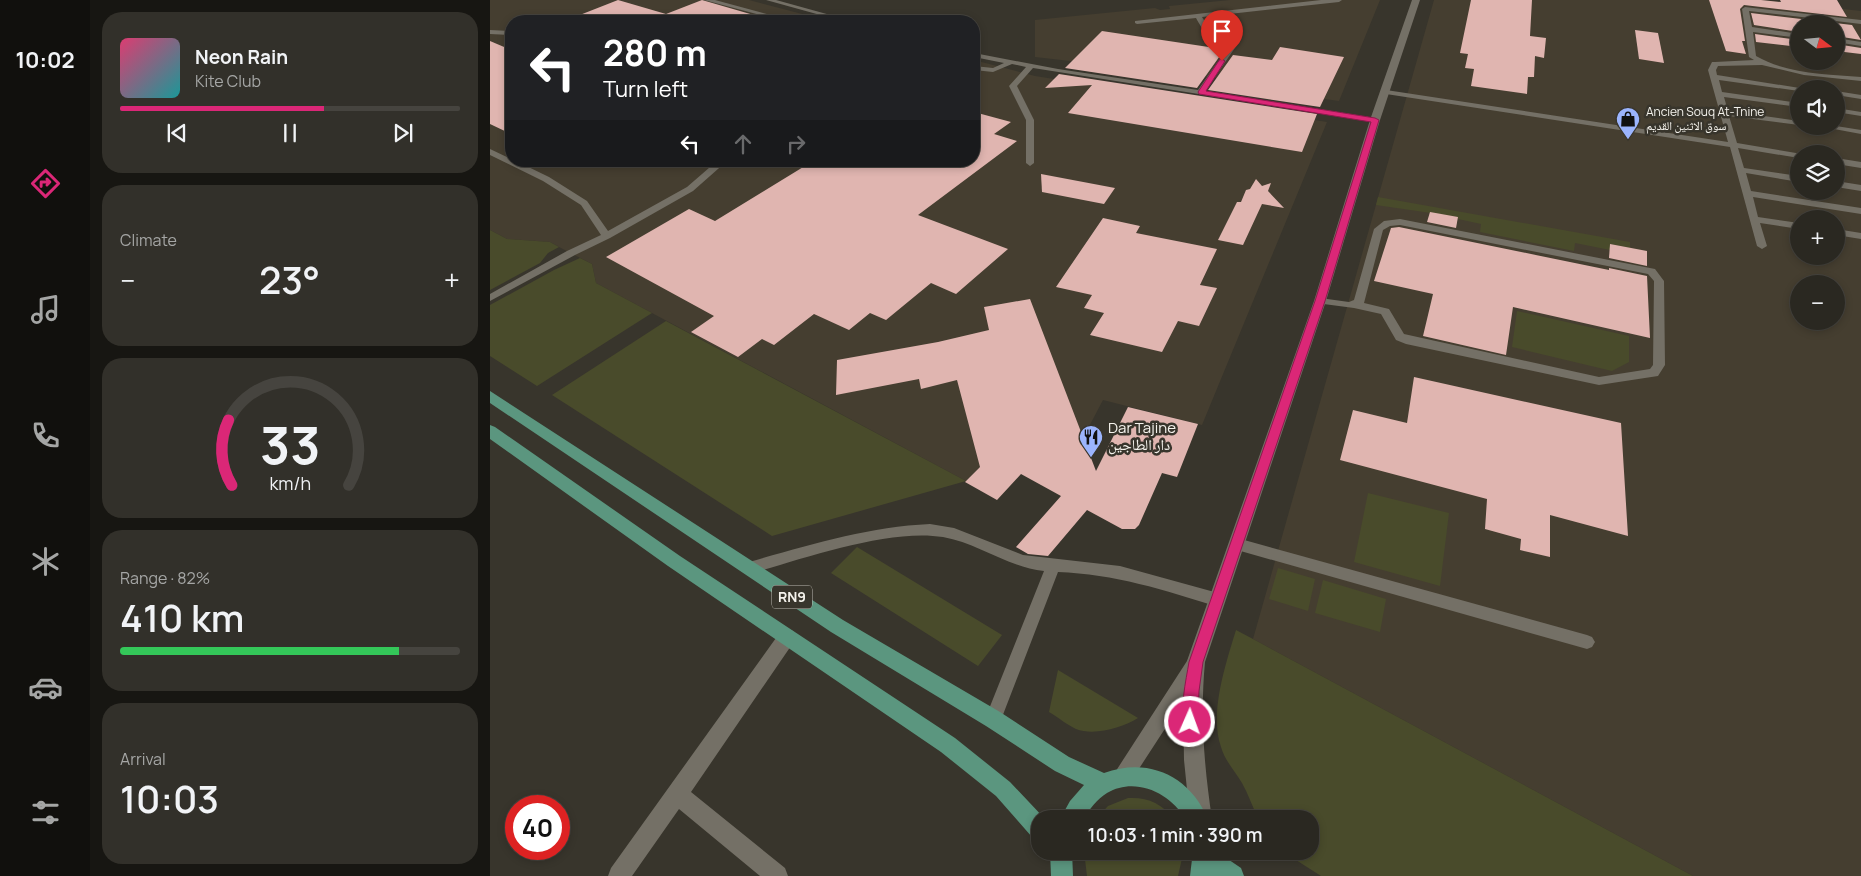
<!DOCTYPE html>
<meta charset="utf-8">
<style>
:root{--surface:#2a2821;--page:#32302a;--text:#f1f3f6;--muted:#a5a6a5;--line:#46443f;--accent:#db2777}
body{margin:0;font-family:Manrope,"Noto Naskh Arabic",sans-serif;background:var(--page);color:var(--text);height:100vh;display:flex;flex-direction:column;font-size:19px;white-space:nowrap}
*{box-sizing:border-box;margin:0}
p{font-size:16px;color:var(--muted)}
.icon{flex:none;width:28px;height:28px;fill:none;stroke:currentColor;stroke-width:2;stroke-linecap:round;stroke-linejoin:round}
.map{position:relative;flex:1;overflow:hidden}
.details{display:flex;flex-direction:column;gap:12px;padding:12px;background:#171612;width:400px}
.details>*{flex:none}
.top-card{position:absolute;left:15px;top:15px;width:475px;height:152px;border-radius:20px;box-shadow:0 2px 8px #0003,0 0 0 1px var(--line);background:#202124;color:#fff;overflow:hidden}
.needle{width:32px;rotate:106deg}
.tools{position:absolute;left:1300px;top:15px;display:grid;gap:10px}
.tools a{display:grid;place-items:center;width:55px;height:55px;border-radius:50%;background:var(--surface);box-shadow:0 2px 8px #0003,0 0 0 1px var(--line);font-size:25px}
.speed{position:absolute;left:15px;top:795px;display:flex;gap:10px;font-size:25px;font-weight:700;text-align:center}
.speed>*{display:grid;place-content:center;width:65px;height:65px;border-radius:50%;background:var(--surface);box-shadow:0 2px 8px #0003,0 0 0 1px var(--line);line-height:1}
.speed .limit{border:8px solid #d22;background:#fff;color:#111}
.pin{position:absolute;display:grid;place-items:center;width:42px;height:42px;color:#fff;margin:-51px -21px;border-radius:50% 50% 50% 0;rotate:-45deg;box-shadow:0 0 5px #0007}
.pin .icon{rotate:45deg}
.me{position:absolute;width:55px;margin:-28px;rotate:2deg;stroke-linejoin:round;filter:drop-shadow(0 0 4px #0008)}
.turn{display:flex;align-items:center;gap:18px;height:105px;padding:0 15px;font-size:22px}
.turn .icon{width:65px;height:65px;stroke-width:2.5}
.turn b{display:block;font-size:35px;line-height:42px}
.lanes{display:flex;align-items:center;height:48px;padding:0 15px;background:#0003;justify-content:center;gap:25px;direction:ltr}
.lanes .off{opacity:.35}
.big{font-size:38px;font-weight:600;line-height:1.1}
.details .card{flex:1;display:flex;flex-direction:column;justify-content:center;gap:8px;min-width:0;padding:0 18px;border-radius:20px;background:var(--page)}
.details .dial{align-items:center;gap:0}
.dial svg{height:130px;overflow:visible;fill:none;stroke:var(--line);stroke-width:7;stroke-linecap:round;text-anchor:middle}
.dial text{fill:var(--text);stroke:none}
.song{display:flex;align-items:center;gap:15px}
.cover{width:60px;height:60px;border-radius:8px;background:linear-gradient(135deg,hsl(340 70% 55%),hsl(180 70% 35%))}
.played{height:5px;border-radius:2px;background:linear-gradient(90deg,var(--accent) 60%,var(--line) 60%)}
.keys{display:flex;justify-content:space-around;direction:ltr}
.heat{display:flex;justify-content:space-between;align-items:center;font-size:28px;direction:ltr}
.charge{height:8px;border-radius:4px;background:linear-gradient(90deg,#34c759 82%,var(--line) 0)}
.trip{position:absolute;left:541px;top:810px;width:288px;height:50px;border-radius:20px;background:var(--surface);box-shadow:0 2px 8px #0003,0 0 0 1px var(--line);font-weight:600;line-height:50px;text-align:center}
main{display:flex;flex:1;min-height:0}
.tab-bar{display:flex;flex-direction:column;width:90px;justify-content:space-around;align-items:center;background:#11100d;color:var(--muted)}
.tab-bar .icon{width:35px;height:35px}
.tab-bar .active{color:var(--accent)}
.tab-bar b{font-size:22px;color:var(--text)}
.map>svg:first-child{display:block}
.built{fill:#453e30;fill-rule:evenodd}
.green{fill:#494b2b}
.building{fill:#e0b5b0}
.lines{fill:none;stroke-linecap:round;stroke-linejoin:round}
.lane{fill:#747066;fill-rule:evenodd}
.street{fill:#747066;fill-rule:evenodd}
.secondary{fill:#747066;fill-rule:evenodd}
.primary{fill:#5b967f;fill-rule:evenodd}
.route{fill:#db2777;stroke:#8e194d}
.labels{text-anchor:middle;stroke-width:5;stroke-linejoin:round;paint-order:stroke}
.far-poi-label{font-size:12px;fill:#f5f3ed;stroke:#38352c;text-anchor:start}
.shield{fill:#38352c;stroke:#bcbab3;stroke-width:1}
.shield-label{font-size:14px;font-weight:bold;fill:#f5f3ed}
.poi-label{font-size:15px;fill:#f5f3ed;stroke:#38352c;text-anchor:start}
</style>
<main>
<nav class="tab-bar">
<b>10:02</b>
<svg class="icon active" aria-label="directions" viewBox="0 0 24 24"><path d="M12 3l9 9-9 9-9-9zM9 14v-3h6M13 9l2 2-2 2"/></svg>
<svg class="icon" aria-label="music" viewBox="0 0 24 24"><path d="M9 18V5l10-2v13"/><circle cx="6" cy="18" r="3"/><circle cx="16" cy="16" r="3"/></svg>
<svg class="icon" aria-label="phone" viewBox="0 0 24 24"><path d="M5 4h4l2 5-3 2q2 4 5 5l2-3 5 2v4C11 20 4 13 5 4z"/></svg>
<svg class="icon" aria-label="climate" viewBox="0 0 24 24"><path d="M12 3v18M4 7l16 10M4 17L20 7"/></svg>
<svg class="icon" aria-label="car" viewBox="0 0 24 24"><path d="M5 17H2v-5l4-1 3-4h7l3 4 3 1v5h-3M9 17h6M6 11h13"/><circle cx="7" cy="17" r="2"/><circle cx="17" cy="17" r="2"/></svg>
<svg class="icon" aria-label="filters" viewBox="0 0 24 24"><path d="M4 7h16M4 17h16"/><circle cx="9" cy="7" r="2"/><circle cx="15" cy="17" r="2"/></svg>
</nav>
<section class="details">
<div class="card">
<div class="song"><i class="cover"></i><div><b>Neon Rain</b><p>Kite Club</p></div></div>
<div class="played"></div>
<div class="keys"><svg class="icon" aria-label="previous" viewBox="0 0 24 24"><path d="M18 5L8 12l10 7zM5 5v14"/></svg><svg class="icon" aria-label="pause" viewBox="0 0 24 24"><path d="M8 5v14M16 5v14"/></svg><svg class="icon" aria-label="next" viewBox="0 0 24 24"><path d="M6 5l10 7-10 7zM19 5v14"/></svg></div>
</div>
<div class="card"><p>Climate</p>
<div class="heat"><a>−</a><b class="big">23°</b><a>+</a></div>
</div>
<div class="card dial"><svg viewBox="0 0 100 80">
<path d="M14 69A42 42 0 1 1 86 69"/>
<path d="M14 69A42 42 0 0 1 12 29" stroke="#db2777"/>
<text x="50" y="56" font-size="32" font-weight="700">33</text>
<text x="50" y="72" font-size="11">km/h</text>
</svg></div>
<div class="card"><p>Range · 82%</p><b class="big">410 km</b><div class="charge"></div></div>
<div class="card"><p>Arrival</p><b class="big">10:03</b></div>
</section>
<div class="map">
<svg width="1371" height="876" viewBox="0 0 1371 876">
<rect width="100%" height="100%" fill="#38352c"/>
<g class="built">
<polygon points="0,0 259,0 339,21 21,21 21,161 484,161 484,60 545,76 837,122 712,425 613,400 593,438 490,467 476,481 106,283 102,264 69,247 60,242 17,239 0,230"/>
<polygon points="740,0 890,0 849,101 757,88 737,80 713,76 545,57 545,20 665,8 670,10 680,9 679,6"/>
<path d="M944 0H1271L1371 11V876H1203L763 639ZM1309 24H1346V61H1309ZM1309 89H1346V126H1309ZM1309 154H1346V191H1309ZM1309 219H1346V256H1309ZM1309 284H1346V321H1309Z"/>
</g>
<g class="green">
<polygon points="888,197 1140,242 1140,248 1120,244 1120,250 1085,243 1084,251 990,232 991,224 968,219 968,217 886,205"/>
<polygon points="0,230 17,239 60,242 69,247 58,253 50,263 0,290"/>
<polygon points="90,258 102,264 106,283 162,313 47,386 0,356 0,305 64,270"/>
<polygon points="1027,311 1139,336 1139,362 1122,371 1022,347"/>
<polygon points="176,321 476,481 282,536 62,395"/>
<polygon points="878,493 959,513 950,586 864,562"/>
<polygon points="367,547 512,635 488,666 341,573"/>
<polygon points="788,568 825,579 818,611 779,599"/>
<polygon points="833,580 896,599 890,632 825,613"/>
<path d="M746 630 763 639 1203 876H831L792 851H820V819H768C763 807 758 794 752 783 745 771 735 761 731 747 719 713 736 663 746 630Z"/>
<path d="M568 670 648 718C632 728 604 736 586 729 577 725 568 717 559 712Z"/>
<path d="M638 798C658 797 671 803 684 819H606L618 806Z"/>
<polygon points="594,851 693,851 693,854 688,876 597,876"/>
</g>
<g class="building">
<polygon points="128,0 176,14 212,0 277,19 277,21 77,21 77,20"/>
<polygon points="981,0 1042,0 1040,36 1056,38 1054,58 1045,56 1044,77 1038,77 1037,94 981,86 984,69 975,68 978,54 970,53"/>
<polygon points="1219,0 1271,0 1291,2 1290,0 1347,0 1357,17 1254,5 1250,9 1255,41 1252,41 1256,54 1236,51"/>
<polygon points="1261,13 1362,25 1371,40 1346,36 1346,24 1309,24 1309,32 1264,25"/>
<polygon points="1145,30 1168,33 1174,63 1149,59"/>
<polygon points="612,31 732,49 730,53 732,53 707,88 575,68"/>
<polygon points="1265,34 1309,40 1309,47 1266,42"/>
<polygon points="0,41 21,50 21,134 0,124"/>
<polygon points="1346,44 1371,48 1371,54 1346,51"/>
<polygon points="790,47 854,57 830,107 718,90 743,55 782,60"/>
<polygon points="569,74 827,114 812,152 578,113 602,85 555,88"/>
<polygon points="484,112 521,122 504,134 527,141 428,215 518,249 466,294 441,283 396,320 380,313 359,330 324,314 284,345 272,339 248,357 201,332 224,316 116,257 199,209 225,221 323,161 484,161"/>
<polygon points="551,174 625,188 614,204 552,192"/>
<polygon points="766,179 772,186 781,183 778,191 794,208 772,204 753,245 728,240 747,202 751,202 756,190 760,189"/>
<polygon points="940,212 968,217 966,228 937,222"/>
<polygon points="613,218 650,226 646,233 727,249 710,285 727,288 709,326 688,321 672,352 600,335 614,313 594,308 602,295 566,287"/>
<polygon points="909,227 1119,270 1119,268 1157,276 1160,338 1023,307 1016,355 933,336 943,294 884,281 901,228"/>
<polygon points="1120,244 1157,251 1157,266 1119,258"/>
<polygon points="540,299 606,471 638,407 708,424 687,477 672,473 649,525 645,529 632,529 597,510 558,556 538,554 526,547 571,496 531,474 507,500 475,482 490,467 467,380 431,389 429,379 346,395 347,360 448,342 499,330 494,307"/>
<polygon points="924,377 1131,423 1138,536 1060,515 1060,557 1030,550 1031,539 995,529 997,499 850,460 863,410 917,423"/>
</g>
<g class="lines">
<g class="lane">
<polygon points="214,0 225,0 303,21 293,21"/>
<polygon points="276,0 286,0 362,21 352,21"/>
<path d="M831 0H852L849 2 712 17 723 34 747 45 715 91 885 118 889 120 888 122 543 68 527 86 544 120V163L540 166 536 163V120L519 86 536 67 522 64 503 72 484 70V66L503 68 514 63 484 57V53L568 69 708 90 739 46C721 42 714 33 706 18L647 24 645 23V21Z"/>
<path d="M1255 7 1371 20V24L1259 11 1262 27 1309 34V38L1263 32 1266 56C1297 74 1336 74 1371 77V81L1314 75 1272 65 1228 66 1226 70 1227 75 1316 89H1309V91L1229 80 1232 92 1309 103V107L1234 97 1238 111 1309 121V125L1239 116 1247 143 1312 154H1309V158L1248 148 1254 168 1309 176V182L1256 173 1261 191 1371 208V214L1263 197 1268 217 1309 223V229L1270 223 1277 246 1272 249 1267 246 1240 147 896 94 892 92 896 90 1238 142 1218 70 1222 62H1225L1264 60 1259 57 1252 9Z"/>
<polygon points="0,30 21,31 21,35 0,34"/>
<polygon points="1346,38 1371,42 1371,46 1346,42"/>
<polygon points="1346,91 1371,95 1371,99 1346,95"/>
<polygon points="1346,108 1371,112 1371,116 1346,112"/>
<polygon points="1328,126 1346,126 1371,130 1371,134"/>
<polygon points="0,149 21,159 21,161 26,161 59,177 97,201 118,231 197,187 227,161 237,161 203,191 120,238 85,255 0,301 0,294 77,251 111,235 91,205 53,181 0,155"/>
<polygon points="1346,158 1371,162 1371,168 1346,164"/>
<polygon points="1346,181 1371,185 1371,191 1346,187"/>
<path d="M910 219 1165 269 1174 281 1175 365 1168 376 1109 385 916 344 906 340 891 314 864 308 826 303 825 301 826 299 830 298 859 302 864 300 884 229 894 221ZM910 225 1158 274 1164 281 1163 365 1160 369 1109 377 914 334 899 309 874 303 893 230 900 226Z"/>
<polygon points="1346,229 1371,233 1371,239 1346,235"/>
<path d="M440 524 464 528 533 555 630 566 728 593 733 595 735 600 733 605 728 607C675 590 624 574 568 572L509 725 503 727 497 725 495 719 554 571C517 567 488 543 453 537 399 528 312 559 259 574L254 572 252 568 254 564 259 562C319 545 377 527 440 524Z"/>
<polygon points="747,538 1097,635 1102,637 1105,642 1102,647 1097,649 747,550 742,548 740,544 742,540"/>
</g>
<polygon class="street" points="297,628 303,631 306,637 303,643 201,792 295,868 298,876 270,876 189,809 142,876 118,876 121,868 291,631"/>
<path class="secondary" d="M922 0H930L890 120 836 301 715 662C710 715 714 766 722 819H700L694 760 693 701 639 784 632 787 625 784 622 777 697 661 824 301 880 120Z"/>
<g class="primary">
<path d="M0 391 353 620 510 712 579 757 614 773C658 757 699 775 718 819H695C681 793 645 776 617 793 607 799 600 809 593 819H570L580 801 594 785 565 771 496 726 341 632 0 403Z"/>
<polygon points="0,425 5,427 190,556 465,738 520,782 555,819 550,819 550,840 542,837 506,796 451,752 178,566 0,439"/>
<polygon points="560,851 582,851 583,876 561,876"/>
<polygon points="703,851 726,851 751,868 754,876 700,876"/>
</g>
</g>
<path class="route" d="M732 59 735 61 716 91 885 118 889 120 835 301 713 662 709 691 708 722 706 728 700 730 695 728C689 711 696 680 699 662L825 301 881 122 709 94 708 92 730 59Z"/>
<defs>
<g id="shop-pin" transform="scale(1.25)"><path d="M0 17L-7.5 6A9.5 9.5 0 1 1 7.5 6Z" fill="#9bb4fd" stroke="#38352c"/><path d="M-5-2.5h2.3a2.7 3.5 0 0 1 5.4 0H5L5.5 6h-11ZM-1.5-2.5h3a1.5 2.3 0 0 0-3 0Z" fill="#111"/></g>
<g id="restaurant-pin" transform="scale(1.25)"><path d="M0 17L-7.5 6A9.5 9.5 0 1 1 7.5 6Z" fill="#9bb4fd" stroke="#38352c"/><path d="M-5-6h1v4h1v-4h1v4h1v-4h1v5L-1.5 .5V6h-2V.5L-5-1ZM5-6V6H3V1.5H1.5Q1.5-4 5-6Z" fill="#111"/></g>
</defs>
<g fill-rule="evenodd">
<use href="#shop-pin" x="1138" y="119"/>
<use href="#restaurant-pin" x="601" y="437"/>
</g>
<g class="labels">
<g class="far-poi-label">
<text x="1156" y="116">Ancien Souq At-Tnine<tspan x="1156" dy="14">سوق الاثنين القديم</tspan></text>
</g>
<rect class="shield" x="282" y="585.5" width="40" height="23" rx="4"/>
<g class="shield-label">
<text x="302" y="602">RN9</text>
</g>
<g class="poi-label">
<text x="618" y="433">Dar Tajine<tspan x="618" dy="17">دار الطاجين</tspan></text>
</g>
</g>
</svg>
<div class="tools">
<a><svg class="needle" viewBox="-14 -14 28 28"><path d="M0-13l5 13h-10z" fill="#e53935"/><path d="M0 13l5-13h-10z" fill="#a5a6a5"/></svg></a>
<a><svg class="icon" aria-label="sound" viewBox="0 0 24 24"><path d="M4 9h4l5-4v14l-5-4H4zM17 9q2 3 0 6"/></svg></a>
<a><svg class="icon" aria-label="layers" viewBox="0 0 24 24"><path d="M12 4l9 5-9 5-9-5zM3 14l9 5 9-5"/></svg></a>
<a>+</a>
<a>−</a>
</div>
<div class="speed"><div class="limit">40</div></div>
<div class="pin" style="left:732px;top:61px;background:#d93025"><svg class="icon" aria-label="arrive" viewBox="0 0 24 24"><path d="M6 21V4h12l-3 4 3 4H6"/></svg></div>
<svg class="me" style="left:700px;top:722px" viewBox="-20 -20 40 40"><circle r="17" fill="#db2777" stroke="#fff" stroke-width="3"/><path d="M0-11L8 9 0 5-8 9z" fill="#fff"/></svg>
<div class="trip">10:03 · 1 min · 390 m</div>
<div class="top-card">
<div class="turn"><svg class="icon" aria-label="left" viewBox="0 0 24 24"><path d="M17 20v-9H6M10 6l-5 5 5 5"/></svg><div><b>280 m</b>Turn left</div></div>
<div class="lanes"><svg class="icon" aria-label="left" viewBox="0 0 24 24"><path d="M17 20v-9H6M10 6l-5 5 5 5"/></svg><svg class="icon off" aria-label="ahead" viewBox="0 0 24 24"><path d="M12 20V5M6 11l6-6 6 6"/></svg><svg class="icon off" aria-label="right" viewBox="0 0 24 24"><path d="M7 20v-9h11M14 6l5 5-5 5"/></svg></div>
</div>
</div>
</main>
